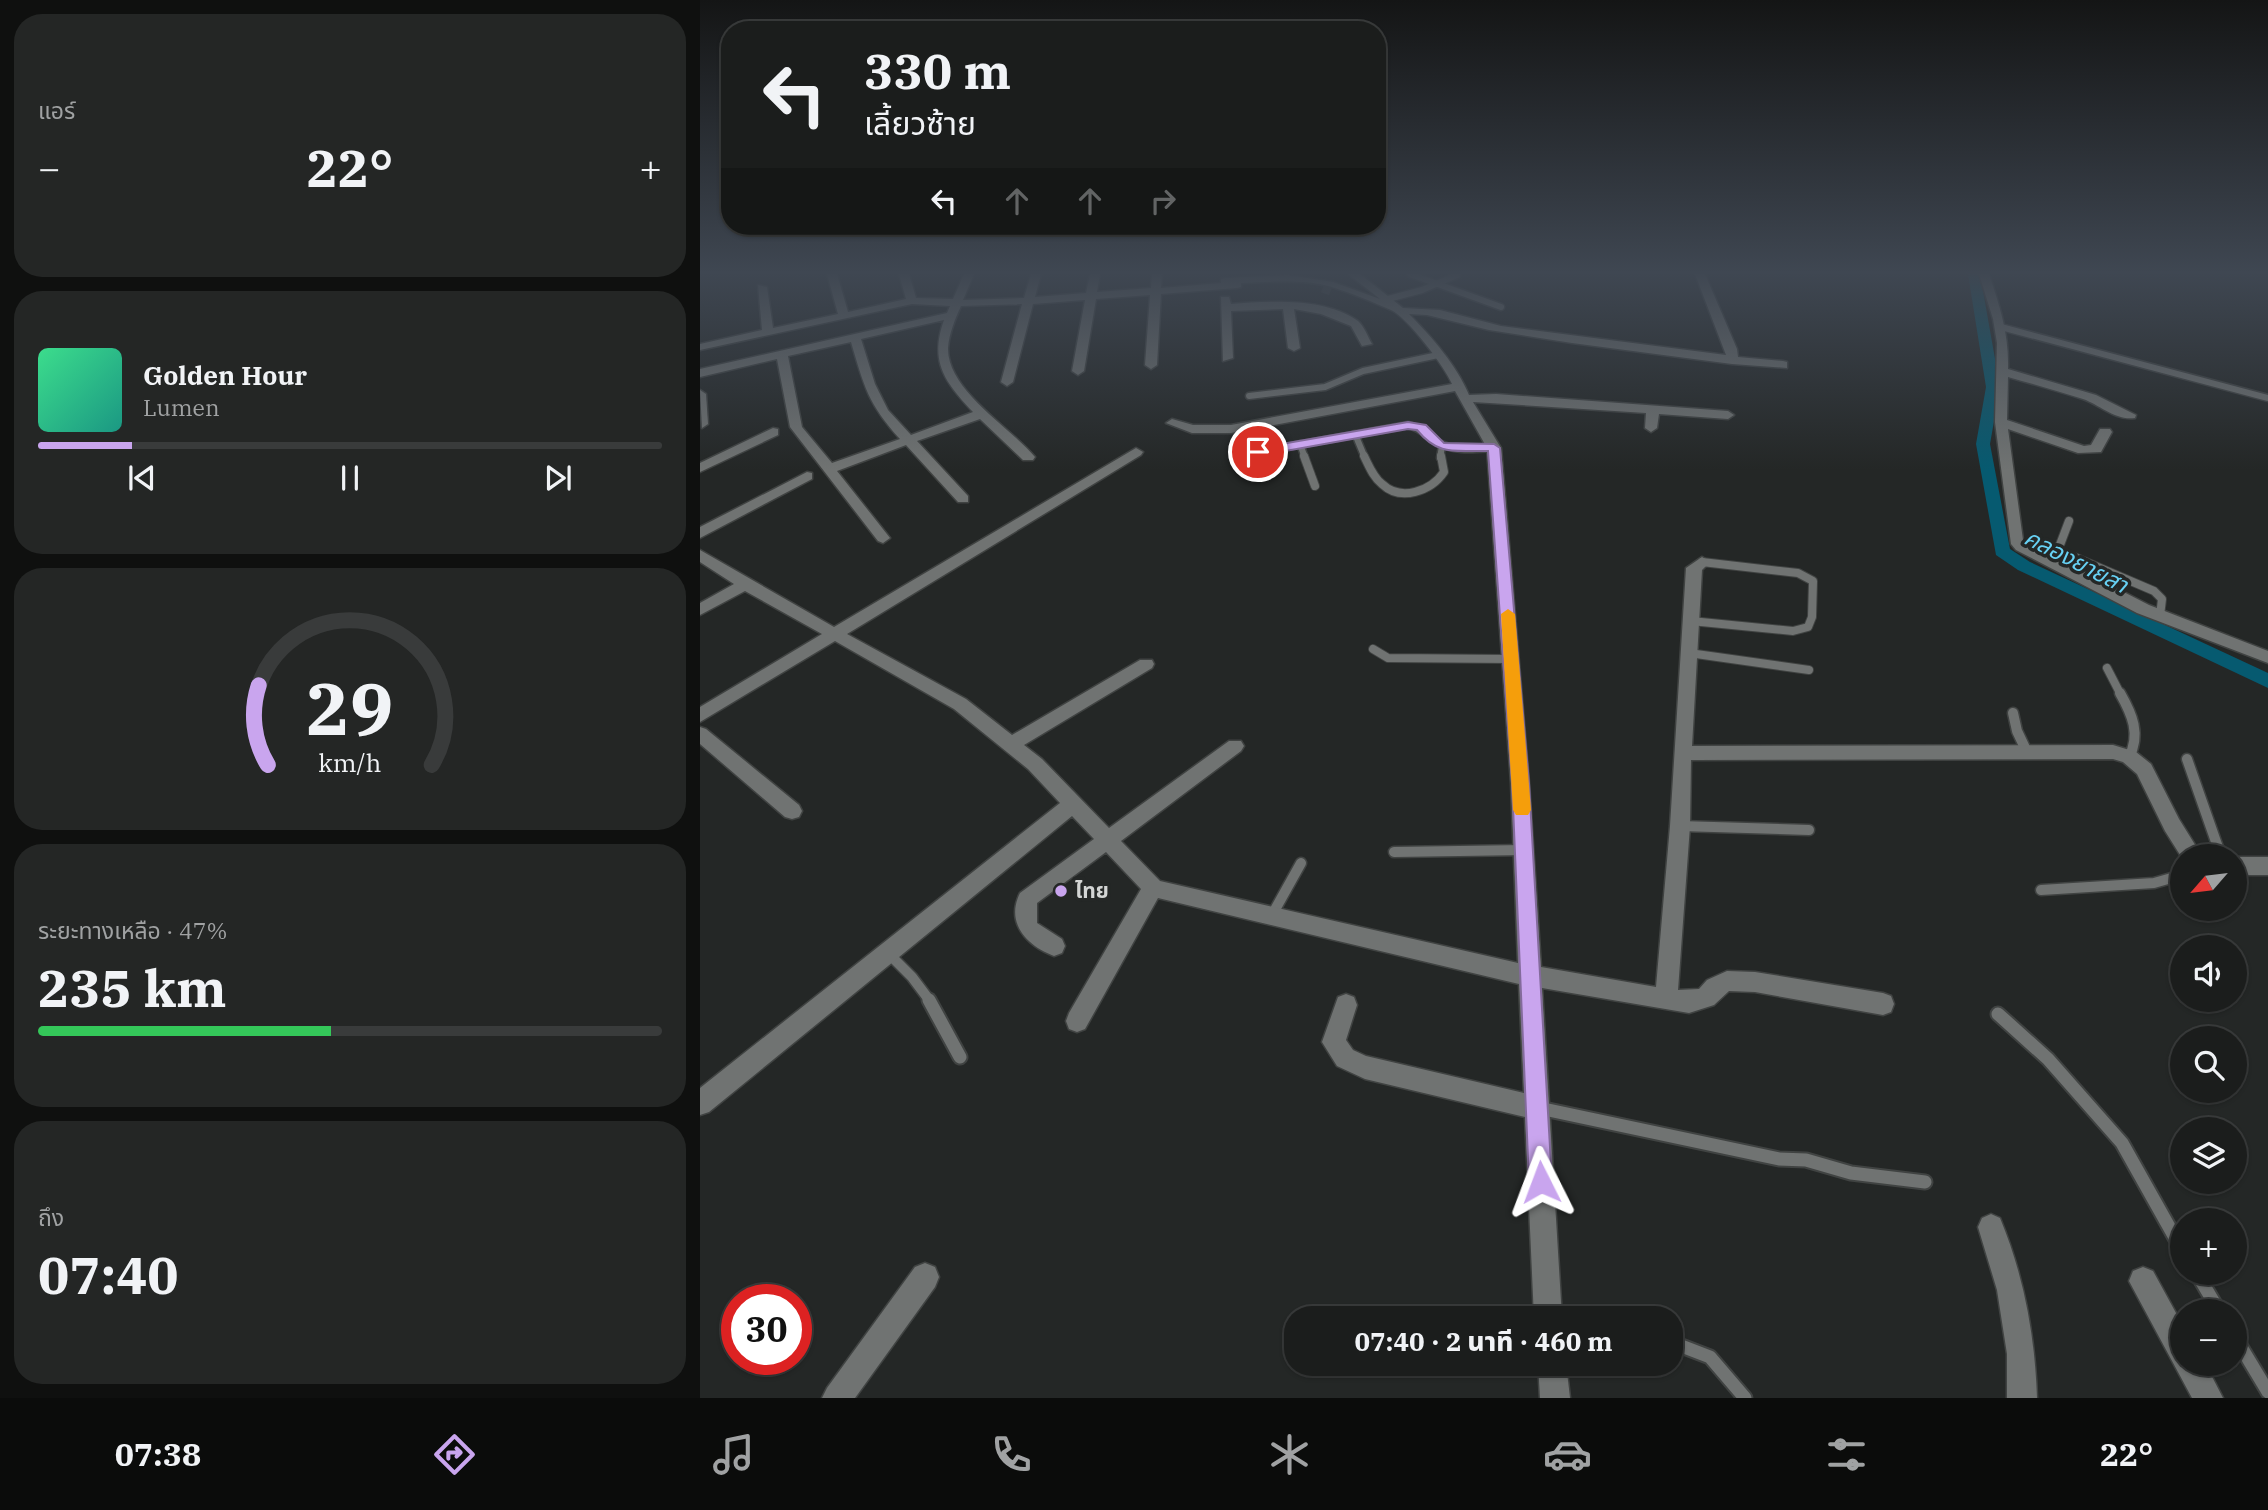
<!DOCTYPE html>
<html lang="th">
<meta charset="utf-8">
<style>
:root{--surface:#1b1d1c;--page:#242625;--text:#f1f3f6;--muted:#a0a2a3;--line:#393b3b;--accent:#c9a5ee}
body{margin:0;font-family:"IBM Plex Serif","Noto Sans Thai",serif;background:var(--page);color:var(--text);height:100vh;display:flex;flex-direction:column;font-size:26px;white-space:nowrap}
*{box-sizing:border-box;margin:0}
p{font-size:23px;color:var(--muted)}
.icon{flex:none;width:38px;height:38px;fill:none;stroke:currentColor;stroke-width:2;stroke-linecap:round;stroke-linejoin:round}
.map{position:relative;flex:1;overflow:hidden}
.side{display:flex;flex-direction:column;gap:14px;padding:14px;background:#0f100f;width:700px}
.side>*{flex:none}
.hud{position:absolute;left:21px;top:21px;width:665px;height:214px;border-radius:28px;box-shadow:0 2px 5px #0004,0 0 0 2px var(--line);background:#1b1d1c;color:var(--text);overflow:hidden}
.needle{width:46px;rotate:242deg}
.tools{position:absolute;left:1470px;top:844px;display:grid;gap:14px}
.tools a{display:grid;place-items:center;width:77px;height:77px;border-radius:50%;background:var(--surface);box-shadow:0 2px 5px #0004,0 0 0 2px var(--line);font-size:35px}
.speed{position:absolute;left:21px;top:1284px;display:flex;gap:14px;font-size:35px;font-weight:700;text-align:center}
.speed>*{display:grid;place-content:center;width:91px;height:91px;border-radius:50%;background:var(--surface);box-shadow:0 2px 5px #0004,0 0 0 2px var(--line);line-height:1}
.speed .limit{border:10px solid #d22;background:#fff;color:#111}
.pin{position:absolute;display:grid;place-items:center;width:60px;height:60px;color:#fff;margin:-30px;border:4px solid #fff;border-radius:50%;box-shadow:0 2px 7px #0007}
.me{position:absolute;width:77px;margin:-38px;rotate:357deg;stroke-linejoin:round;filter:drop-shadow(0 0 5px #0008)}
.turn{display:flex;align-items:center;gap:24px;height:147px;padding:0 28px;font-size:32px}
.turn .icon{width:91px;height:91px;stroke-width:2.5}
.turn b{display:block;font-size:49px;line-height:60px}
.lanes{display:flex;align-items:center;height:66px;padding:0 28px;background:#0003;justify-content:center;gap:35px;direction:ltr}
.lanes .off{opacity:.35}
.big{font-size:52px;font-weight:800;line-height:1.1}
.side .tile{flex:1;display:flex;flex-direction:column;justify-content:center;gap:10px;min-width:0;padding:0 24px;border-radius:28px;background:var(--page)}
.side .dial{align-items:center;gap:0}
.dial svg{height:182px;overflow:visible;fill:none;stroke:var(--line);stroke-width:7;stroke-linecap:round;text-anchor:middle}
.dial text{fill:var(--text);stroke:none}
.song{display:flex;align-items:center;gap:21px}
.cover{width:84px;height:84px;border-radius:10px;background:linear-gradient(135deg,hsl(150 70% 55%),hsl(170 70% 35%))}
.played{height:7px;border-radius:4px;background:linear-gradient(90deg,var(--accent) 15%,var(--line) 15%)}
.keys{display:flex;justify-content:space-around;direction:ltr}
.heat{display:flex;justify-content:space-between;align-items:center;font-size:38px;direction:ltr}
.charge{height:10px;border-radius:5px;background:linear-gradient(90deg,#34c759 47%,var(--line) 0)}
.trip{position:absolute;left:584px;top:1306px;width:399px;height:70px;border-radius:28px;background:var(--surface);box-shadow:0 2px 5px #0004,0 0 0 2px var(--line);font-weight:800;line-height:70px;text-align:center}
.tab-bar{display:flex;height:112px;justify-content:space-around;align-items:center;background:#0b0c0b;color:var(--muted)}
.tab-bar .icon{width:49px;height:49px}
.tab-bar .current{color:var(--accent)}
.tab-bar b{font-size:32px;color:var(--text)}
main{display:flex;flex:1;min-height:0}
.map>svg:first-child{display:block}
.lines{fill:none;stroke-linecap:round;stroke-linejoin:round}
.canal{fill:#065a70;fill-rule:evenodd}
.minor-tunnel{stroke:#3e4140;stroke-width:11;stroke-dasharray:11 6;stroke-linecap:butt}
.service-far3-casing{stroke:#404342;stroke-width:9}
.service-far2-casing{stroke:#404342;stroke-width:10}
.service-far1-casing{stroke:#404342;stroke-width:13}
.service-casing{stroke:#404342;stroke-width:17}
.minor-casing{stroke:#404342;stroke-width:3}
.service-far3{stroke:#707372;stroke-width:6}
.service-far2{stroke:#707372;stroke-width:8}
.service-far1{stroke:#707372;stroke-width:10}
.service{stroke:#707372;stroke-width:13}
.minor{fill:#707372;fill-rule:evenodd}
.route{fill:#c9a5ee;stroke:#836b9b;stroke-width:2}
.slow{fill:#f59e0b}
.poi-dot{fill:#c9a5ee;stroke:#242726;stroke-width:2.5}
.labels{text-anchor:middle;stroke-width:7;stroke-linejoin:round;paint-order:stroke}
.poi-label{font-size:21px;font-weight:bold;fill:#d3d5d4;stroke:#242726;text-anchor:start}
.water-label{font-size:23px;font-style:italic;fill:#67d1f4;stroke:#242726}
</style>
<main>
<section class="side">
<div class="tile"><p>แอร์</p>
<div class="heat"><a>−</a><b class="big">22°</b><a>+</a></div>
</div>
<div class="tile">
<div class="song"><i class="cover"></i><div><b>Golden Hour</b><p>Lumen</p></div></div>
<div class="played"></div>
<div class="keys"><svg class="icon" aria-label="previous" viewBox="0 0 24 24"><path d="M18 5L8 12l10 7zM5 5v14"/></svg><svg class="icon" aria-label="pause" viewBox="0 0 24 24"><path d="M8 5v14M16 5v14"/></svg><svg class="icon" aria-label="next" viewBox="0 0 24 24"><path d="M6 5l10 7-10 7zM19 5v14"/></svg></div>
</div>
<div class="tile dial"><svg viewBox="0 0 100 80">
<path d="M14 69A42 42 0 1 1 86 69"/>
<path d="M14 69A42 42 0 0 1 10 34" stroke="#c9a5ee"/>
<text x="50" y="56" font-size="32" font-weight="700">29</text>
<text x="50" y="72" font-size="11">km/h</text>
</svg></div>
<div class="tile"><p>ระยะทางเหลือ · 47%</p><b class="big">235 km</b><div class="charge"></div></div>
<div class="tile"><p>ถึง</p><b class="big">07:40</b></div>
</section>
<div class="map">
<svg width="1568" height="1398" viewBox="0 0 1568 1398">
<rect width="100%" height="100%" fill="#242726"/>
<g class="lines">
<polygon class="canal" points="1268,274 1280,274 1300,387 1290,444 1310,549 1330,562 1568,673 1568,688 1318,570 1296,555 1276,444 1286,387"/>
<polyline class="minor-tunnel" points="623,287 631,290"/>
<g class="service-far3-casing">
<g id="service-far3">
<polyline points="710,274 801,307"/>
<polyline points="688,299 722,290 757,275"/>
<polyline points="1301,327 1568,398"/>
<polyline points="549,396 625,387 663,371 738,355"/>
<polyline points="655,434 665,458"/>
<polyline points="600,444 605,458"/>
<path d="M536 456 708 425C721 428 726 435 737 442 754 452 775 449 794 448"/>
<polyline points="740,458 742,446"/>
</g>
</g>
<g class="service-far2-casing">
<g id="service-far2">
<polyline points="604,456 615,486"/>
<path d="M664 456C669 466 673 477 682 484 701 502 731 491 744 472L741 456"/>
<polyline points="1369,521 1358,550 1454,591 1462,599 1460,616"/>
<polyline points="991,621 1093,631 1108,627 1112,617 1113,581 1098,573 1002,562"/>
<polyline points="673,649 688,658 812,659"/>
<polyline points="989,653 1109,670"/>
<polyline points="1407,668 1421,695"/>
</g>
</g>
<g class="service-far1-casing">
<g id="service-far1">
<path d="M1420 693C1432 714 1441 734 1429 757"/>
<polyline points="1313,713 1317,731 1326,750"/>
<polyline points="1487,759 1521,856"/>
<polyline points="980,826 1109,830"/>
<polyline points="694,852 824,850"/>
<polyline points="1341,890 1454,883 1482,875"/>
<polyline points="572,915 601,863"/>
<polyline points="189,954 212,977 230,1001"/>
</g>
</g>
<g class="service-casing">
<g id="service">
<polyline points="229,1000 260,1057"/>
<polyline points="1298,1014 1348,1059 1422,1143 1482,1250"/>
<polyline points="839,1108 1079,1159 1106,1160 1151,1173 1225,1182"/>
<polyline points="1496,1272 1519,1311"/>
<polyline points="1535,1337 1568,1392"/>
<polyline points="971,1342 1010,1357 1045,1398"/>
</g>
</g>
<g class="minor-casing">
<g id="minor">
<path d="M127 274H137L148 312 206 299 199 274H209L216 298 253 299 264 274H274L263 300 324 298 331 274H341L335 297 386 293 390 274H400L397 292 451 288 452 274H462L461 288 521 283V279L525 278 588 275 633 282 680 299 648 274H660L703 308 740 310 801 326 1026 355 995 274H1005L1037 349 1038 357 1083 361 1087 362V368L1032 364 872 343 789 330 727 315 709 314C733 338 757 366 769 395L796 394 1028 411 1034 415 1028 419 959 414 957 428 951 432 945 428 946 413 773 402 801 448 829 783 841 967 956 987 970 826 986 568 1002 557 1010 562 1002 570 992 746 1413 745 1436 752 1451 764 1479 819 1502 856 1482 858 1465 831 1437 774 1423 762 1413 759 991 760 990 826 978 990 999 989 1007 980 1027 971 1055 972 1183 993 1191 996 1194 1004 1191 1012 1183 1015 1055 992 1029 991 1014 1005 989 1013 842 988 862 1318H834L825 1117 665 1079 637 1066 622 1042 638 997 646 994 654 997 657 1005 646 1040 653 1050 666 1056 824 1093 819 984 458 898 385 1029 377 1032 369 1029 366 1021 369 1013 441 889 406 852 337 903V923L362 939 365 946 362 953 354 956C327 946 305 923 320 893L394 839 372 816 9 1112 0 1115V1088L360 803 328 769 254 709 135 641 0 722V707L122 634 45 591 0 615V603L34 584 0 562V550L134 627 436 448 443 452 441 455 147 634 266 699 312 735 440 660H452L454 664 452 668 324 745 342 759 409 828 529 741H541L544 746 541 751 421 841 460 881 818 963 811 783 787 448 755 391 531 433H492L466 423 472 419 493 425H531L752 384C745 367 707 317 691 310 673 302 651 293 632 287 604 279 570 282 541 283V287L537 288 461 294 457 365 451 369 445 365 450 295 396 299 384 371 378 375 372 371 385 300 333 304 313 382 307 386 301 382 322 304 261 306C255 319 249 334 248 348 247 390 310 427 335 457L333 460H323L280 419 217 441 268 496V502H258L206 445 137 471 190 538 183 543 178 541 90 427 77 359 0 377V369L247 313 250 306 212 304 0 350V344L62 330 58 285 67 287 73 328 138 314ZM244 320C229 362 245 382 273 412L211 435 188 410 175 384 161 339ZM151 342C164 386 168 404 200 439L132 463 102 427 88 356Z"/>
<path d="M1279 274H1289C1300 307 1309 334 1308 369L1396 395 1436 415 1435 418C1416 421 1400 405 1383 399 1358 391 1333 384 1308 377L1307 420 1384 446 1391 445 1400 429H1410L1412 432 1401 452 1378 453 1308 429 1323 540 1449 605 1568 651V663L1437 613 1316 550 1311 544 1295 422 1297 343 1293 319Z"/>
<path d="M521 297H529L531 304C568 301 625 297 658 321 664 326 668 337 672 344L662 346 651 326 621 314 594 309 600 348 594 351 588 348 583 309 531 311 533 358 523 361Z"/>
<polygon points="0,390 6,394 8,424 2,428"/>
<polygon points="73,428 78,429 78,435 0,472 0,463"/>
<polygon points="107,472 112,473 112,479 0,538 0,527"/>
<polygon points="0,727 6,729 99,805 102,811 99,817 92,819 85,817 0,744"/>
<rect x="1535" y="857" width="33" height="18"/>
<path d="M1291 1214 1300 1218C1324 1276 1335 1336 1337 1398H1307V1354L1297 1290 1278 1227 1282 1218Z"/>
<polygon points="225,1263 235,1267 239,1277 235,1287 155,1398 122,1398 127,1388 215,1267"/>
<polygon points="1443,1267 1453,1271 1482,1324 1482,1363 1505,1363 1523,1398 1492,1398 1429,1281 1433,1271"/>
<polygon points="838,1363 866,1363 870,1398 840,1398"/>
</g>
</g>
<use href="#service-far3" class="service-far3"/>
<use href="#service-far2" class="service-far2"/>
<use href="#service-far1" class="service-far1"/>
<use href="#service" class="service"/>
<use href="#minor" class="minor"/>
</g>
<linearGradient id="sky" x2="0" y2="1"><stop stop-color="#141515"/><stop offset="0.58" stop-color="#3f4752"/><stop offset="1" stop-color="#3f4752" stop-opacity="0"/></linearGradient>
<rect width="1568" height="470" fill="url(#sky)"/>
<path class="route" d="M708 422 726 425 744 443 794 444 800 448 829 783 852 1182 849 1190 841 1194 832 1190 829 1182 812 783 788 451C756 450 739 457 717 430L708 429 558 456 551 452 558 448Z"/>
<polygon class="slow" points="808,609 815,614 831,810 828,815 816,815 813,810 801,614"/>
<circle class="poi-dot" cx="361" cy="891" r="7"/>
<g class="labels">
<g class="poi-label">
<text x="375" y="898">ไทย</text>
</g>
<g class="water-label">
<text transform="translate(1376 561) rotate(27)" y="8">คลองยายสา</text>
</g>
</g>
</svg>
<div class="tools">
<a><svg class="needle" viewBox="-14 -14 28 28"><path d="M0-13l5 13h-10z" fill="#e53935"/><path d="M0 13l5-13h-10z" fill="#a0a2a3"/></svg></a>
<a><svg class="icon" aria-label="sound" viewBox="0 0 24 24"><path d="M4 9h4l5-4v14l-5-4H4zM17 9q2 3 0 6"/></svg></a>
<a><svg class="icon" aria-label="search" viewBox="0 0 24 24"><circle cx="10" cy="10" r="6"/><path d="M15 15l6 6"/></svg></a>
<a><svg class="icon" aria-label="layers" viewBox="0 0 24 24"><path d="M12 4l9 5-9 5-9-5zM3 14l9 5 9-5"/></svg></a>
<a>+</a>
<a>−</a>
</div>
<div class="speed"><div class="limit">30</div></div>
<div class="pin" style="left:558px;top:452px;background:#d93025"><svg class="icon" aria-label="arrive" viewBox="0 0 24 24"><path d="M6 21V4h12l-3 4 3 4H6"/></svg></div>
<svg class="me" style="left:841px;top:1182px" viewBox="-20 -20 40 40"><path d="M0-17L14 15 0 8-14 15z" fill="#c9a5ee" stroke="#fff" stroke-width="4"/></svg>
<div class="trip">07:40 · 2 นาที · 460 m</div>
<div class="hud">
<div class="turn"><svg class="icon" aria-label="left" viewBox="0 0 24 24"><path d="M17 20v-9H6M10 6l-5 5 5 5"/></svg><div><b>330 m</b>เลี้ยวซ้าย</div></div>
<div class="lanes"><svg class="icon" aria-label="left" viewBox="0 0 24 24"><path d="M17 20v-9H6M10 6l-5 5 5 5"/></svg><svg class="icon off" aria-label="ahead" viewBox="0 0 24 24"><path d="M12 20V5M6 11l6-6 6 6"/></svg><svg class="icon off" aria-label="ahead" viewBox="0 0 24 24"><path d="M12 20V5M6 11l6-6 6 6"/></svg><svg class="icon off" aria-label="right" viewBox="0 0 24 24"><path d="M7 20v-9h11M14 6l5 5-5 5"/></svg></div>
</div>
</div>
</main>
<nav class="tab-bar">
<b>07:38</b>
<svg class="icon current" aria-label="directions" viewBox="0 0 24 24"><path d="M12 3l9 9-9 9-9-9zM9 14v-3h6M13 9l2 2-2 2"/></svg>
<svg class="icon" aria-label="music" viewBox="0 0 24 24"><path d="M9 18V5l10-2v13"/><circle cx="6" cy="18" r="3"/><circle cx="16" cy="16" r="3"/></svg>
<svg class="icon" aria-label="phone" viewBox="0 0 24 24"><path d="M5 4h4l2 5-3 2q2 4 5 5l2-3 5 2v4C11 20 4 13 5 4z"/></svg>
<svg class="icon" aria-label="climate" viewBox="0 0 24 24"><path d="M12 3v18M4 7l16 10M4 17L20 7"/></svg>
<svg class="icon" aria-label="car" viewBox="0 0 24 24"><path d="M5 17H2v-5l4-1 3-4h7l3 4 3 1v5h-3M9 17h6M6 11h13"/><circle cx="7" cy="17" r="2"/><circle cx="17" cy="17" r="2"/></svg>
<svg class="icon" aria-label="filters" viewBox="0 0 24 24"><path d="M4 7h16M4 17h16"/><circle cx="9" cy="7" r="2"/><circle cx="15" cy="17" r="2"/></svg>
<b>22°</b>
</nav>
